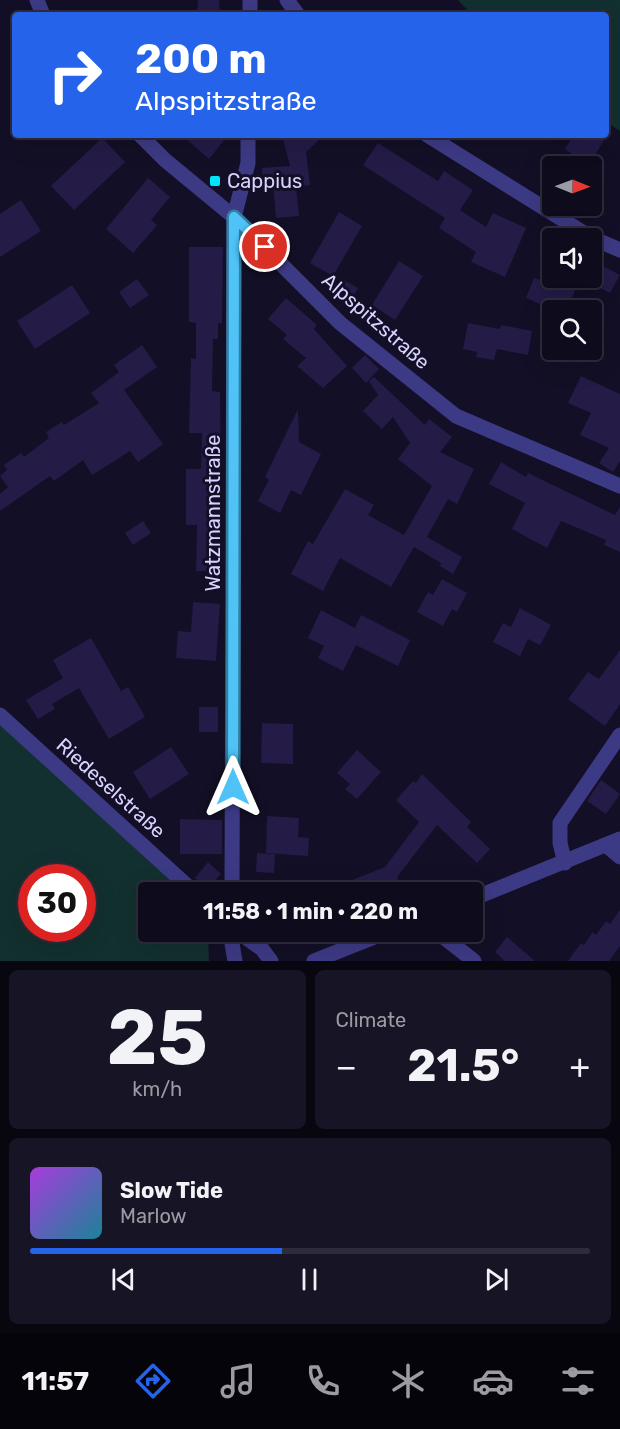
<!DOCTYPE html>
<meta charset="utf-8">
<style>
:root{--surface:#0e0b1c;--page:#171425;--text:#f1f3f6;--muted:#9b9ba3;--line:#2e2b3b;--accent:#2563eb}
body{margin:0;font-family:Rubik,sans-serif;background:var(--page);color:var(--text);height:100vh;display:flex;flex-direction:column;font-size:22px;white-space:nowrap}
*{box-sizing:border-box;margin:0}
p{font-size:20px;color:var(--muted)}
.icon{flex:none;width:33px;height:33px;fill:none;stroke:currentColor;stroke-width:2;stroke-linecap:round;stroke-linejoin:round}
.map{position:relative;height:961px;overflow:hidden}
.panel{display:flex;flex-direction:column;gap:9px;padding:9px;background:#08060f;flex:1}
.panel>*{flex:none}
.top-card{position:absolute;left:12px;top:12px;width:597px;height:126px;border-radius:6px;box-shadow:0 6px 24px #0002,0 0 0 2px var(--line);background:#2563eb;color:#fff;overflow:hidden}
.needle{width:39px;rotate:91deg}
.tools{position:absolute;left:542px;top:156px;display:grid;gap:12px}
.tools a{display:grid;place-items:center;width:60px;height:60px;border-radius:6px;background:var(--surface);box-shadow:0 6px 24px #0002,0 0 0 2px var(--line);font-size:30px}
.speed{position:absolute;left:18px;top:864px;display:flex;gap:12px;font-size:30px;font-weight:700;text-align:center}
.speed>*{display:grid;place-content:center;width:78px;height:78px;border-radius:50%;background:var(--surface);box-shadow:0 6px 24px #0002,0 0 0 2px var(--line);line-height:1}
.speed .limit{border:9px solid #d22;background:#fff;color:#111}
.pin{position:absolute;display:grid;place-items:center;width:51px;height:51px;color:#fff;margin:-26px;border:3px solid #fff;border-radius:50%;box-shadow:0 2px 6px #0007}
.me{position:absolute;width:66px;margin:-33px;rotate:0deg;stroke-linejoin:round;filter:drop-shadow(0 0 4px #0008)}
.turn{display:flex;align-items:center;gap:21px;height:126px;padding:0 24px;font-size:27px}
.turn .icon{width:78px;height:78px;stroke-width:2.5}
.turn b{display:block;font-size:42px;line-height:51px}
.big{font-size:45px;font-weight:700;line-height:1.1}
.panel .tile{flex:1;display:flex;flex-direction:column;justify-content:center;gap:9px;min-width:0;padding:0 21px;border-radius:9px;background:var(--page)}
.panel .dial{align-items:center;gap:0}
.dial b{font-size:78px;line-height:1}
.song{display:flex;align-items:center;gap:18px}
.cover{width:72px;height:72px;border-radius:9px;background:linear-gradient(135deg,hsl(280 70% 55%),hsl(190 70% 35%))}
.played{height:6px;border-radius:3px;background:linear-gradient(90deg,var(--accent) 45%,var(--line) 45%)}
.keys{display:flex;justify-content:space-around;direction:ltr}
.heat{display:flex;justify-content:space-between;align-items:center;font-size:33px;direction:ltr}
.panel .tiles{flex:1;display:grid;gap:9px;grid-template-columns:1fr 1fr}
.tile:last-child{grid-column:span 2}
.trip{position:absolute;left:138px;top:882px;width:345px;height:60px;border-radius:6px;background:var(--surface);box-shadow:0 6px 24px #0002,0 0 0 2px var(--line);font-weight:700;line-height:60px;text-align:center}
.tabs{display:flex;height:96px;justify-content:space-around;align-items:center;background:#06040b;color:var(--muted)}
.tabs .icon{width:42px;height:42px}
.tabs .on{color:var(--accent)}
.tabs b{font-size:27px;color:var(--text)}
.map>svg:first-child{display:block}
.green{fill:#12302f;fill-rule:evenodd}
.building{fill:#241b47}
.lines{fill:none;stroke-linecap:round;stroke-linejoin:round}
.minor{stroke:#3d3a85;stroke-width:15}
.tertiary{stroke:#3d3a85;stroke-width:15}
.route-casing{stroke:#337fa1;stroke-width:15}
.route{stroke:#4fc3f7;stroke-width:10}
.poi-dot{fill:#00e5ff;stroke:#130f26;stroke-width:2}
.labels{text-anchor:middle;stroke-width:6;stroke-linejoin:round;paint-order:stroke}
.poi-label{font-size:20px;fill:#d9d4ff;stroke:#130f26;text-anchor:start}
.street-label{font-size:20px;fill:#d9d4ff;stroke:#130f26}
</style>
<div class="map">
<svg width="620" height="961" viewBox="0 0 620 961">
<rect width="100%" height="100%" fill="#130f26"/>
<g class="green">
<polygon points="458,0 620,0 620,131 606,122 606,15 472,15"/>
<path d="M0 713 194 892H148V932H208L209 961H0ZM32 878H82V928H32Z"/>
</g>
<g class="building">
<polygon points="198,0 219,0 220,15 197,15"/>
<polygon points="182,135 228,135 209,159"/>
<polygon points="282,135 324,135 306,152 310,185 296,187 299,216 276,218 273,183 263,184 262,168 290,166"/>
<polygon points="574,135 607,135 589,165 565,149"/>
<polygon points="102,138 125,162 74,210 51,186"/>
<polygon points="378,143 438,181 444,171 473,190 460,210 486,227 493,213 526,228 505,277 471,262 476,252 439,228 445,218 363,165"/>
<polygon points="148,178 170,197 151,220 157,225 133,253 106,229"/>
<polygon points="21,200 41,231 0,257 0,214"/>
<polygon points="339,212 362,226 333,276 310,263"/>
<polygon points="189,247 223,247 222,323 218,323 218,339 213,339 212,391 220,392 222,571 196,571 197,525 186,525 186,469 201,469 202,433 189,433 191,358 196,359 196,323 189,322"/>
<polygon points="399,261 423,276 395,320 372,305"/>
<polygon points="603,266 620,275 610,293 593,284"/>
<polygon points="534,278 553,284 556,278 577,284 568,310 553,310 526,298"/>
<polygon points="137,279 149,295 130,308 119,292"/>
<polygon points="344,280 358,288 349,305 335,297"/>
<polygon points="72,285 90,313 35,349 17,321"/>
<polygon points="286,298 317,325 314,329 347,366 323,388 297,366 306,358 283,339 287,335 268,319"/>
<polygon points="468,323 500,329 501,325 532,331 528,355 497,349 494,360 476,357 477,352 463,349"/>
<polygon points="142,345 157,367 124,390 163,444 138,462 130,451 92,475 83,460 54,481 50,476 0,511 0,494 8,487 0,476 7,470 4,465 21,453 24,457 49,438 46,432 62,422 64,425 99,403 91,393 119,372 114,365"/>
<polygon points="365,355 379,369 366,383 352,368"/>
<polygon points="581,376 620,394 620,461 613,472 599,463 609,448 580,435 591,413 568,403"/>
<polygon points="374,377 425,425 429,419 452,437 440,452 474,469 457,504 448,499 427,537 462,557 453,574 440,566 441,563 414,547 391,587 340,558 323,591 291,574 308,541 313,544 345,489 374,505 368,515 404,535 432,486 398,459 410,443 393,417 382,429 363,411 378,395 369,381"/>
<polygon points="298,409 299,442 321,454 301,495 291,490 280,513 258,501 269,480 265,477"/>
<polygon points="501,462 526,477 528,473 615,515 620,507 620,552 604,545 606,540 561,521 547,548 512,529 525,503 489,484"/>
<polygon points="143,521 151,533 133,545 125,533"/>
<polygon points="442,579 467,593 457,612 452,609 443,626 417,612 428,592 433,595"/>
<polygon points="193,602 220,604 216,661 176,658 178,631 191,632"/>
<polygon points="520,608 551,625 540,645 528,639 520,656 493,642 503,623 511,627"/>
<polygon points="321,610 355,628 361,615 410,640 398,666 356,645 343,671 318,658 324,646 308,638"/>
<polygon points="91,638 121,691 128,687 145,717 109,739 79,688 52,704 55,709 38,719 26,700 63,678 53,660"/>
<polygon points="620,650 620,704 605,726 568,699 588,672 599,679"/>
<rect x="199" y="707" width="19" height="25"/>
<polygon points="262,723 293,724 293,764 261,763"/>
<polygon points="171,747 189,774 150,799 133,772"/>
<polygon points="357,750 381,772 357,799 345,789 350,784 337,773"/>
<polygon points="422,774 471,822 467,827 490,849 477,863 437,825 397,877 403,892 322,892 385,867 419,822 396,800 413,781 416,783"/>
<polygon points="601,780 620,794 606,814 587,801"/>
<polygon points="267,816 299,818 298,837 309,838 308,856 266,853"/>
<polygon points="180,819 222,820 222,854 180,854"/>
<polygon points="257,853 275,854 274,873 256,872"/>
<polygon points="208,862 221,874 207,889 195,878"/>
<polygon points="620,910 620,946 609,961 568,961 581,943 584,945 593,932 596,935 606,921 610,924"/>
<polygon points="507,937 535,961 505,961 495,952"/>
</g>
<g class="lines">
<g class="minor">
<polyline points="37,0 43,15"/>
<polyline points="287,0 298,15"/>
<polyline points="250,15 250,0"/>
<polyline points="140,135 165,160 234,217 340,323 456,416 620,486"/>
<polyline points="427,135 592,238 620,250"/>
<polyline points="606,845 620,857"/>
<polyline points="565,863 560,843 560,823 620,735"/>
<polyline points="232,892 234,217 248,163 248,135"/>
<polyline points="437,932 474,961"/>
</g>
<g class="tertiary">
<polyline points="0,715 194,892"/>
<polyline points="472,899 620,839"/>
<polyline points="230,932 235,961"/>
<polyline points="238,932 262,949 271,961"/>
<polyline points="314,961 387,932"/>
</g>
</g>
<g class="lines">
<g class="route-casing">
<polyline id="route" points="233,787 234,217 265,247"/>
</g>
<use href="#route" class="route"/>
</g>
<rect class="poi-dot" x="209" y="175" width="12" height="12" rx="3"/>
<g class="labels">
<g class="poi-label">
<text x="227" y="188">Cappius</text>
</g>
<g class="street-label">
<text transform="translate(376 321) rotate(41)" y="7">Alpspitzstraße</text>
<text transform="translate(213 513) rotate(-90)" y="7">Watzmannstraße</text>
<text transform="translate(111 788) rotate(42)" y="7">Riedeselstraße</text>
</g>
</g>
</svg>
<div class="tools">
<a><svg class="needle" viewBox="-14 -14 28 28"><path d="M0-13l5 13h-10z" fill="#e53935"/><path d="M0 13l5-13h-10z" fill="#9b9ba3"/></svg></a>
<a><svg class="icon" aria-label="sound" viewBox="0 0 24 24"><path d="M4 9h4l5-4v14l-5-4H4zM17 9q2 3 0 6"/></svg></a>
<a><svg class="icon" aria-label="search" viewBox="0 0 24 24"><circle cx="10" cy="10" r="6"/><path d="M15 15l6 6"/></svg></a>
</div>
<div class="speed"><div class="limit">30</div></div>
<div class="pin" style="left:265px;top:247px;background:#d93025"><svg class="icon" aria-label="arrive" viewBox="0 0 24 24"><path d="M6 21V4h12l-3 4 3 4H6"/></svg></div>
<svg class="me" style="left:233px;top:787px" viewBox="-20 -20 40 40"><path d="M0-17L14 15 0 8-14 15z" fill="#4fc3f7" stroke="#fff" stroke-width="4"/></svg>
<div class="trip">11:58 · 1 min · 220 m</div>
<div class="top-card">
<div class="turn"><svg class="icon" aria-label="right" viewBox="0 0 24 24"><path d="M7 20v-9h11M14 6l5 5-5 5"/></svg><div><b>200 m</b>Alpspitzstraße</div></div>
</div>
</div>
<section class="panel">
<div class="tiles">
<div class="tile dial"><b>25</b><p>km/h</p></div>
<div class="tile"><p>Climate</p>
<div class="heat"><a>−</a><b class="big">21.5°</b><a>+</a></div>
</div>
<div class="tile">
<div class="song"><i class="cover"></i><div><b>Slow Tide</b><p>Marlow</p></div></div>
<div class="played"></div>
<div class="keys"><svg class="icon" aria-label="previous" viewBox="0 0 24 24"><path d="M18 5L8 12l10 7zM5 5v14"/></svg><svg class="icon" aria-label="pause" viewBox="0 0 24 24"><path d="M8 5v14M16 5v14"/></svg><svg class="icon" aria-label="next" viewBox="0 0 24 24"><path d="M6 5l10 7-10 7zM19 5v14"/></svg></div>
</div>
</div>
</section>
<nav class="tabs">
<b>11:57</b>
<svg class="icon on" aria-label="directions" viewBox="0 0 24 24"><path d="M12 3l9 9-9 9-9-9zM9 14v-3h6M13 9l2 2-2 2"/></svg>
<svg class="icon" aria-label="music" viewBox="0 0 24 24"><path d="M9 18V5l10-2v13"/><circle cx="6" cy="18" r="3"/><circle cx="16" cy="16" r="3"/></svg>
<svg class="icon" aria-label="phone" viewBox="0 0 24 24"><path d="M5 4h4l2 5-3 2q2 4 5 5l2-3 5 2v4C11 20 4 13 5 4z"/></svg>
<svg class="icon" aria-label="climate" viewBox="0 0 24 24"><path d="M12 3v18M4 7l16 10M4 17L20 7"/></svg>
<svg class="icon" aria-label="car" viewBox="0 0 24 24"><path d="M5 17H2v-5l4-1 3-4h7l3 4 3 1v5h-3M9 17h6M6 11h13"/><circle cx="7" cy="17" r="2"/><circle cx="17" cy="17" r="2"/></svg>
<svg class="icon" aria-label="filters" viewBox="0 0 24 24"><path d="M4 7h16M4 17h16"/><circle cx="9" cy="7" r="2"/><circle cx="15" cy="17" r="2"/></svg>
</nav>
